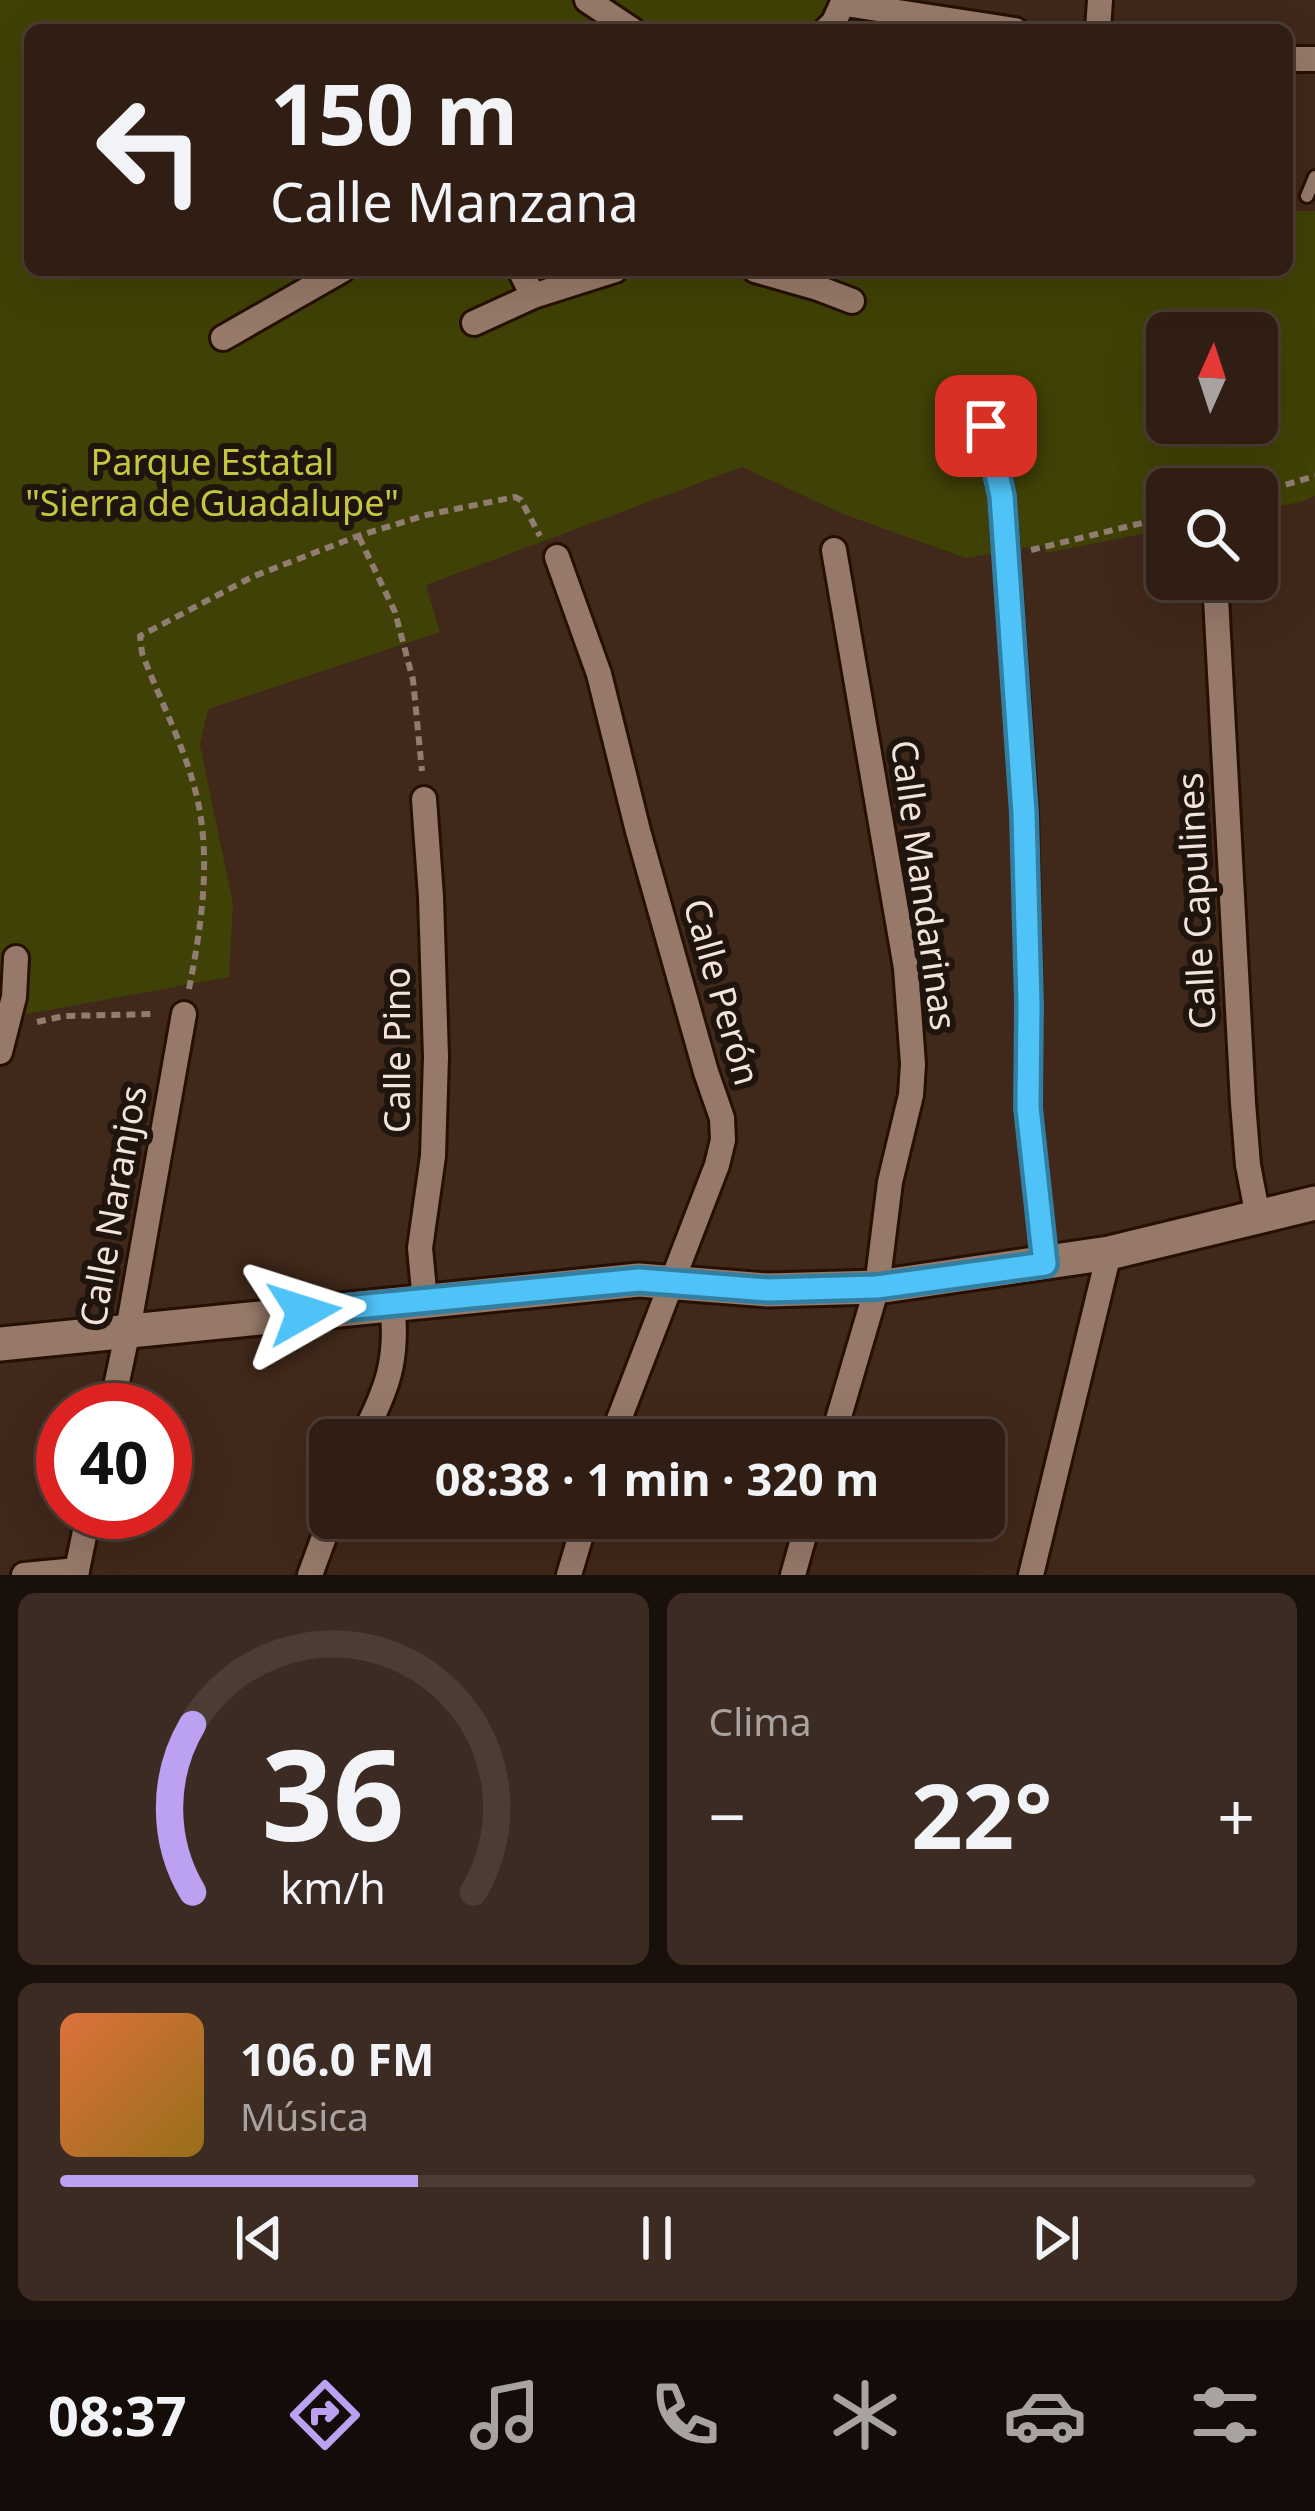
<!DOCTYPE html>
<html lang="es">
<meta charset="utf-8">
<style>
:root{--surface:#301e14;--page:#3c2b22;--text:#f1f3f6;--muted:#a8a2a0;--line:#4b3c34;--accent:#bca0f2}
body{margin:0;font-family:"Noto Sans",sans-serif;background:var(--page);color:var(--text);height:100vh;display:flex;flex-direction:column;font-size:45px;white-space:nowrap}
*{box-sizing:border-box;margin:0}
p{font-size:39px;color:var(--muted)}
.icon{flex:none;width:66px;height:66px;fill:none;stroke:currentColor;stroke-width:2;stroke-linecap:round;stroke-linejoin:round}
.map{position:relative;height:1575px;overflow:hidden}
.details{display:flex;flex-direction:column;gap:18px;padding:18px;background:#1a100b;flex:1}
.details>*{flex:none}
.banner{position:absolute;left:24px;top:24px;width:1269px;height:252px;border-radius:18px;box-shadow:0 12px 48px #0002,0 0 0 3px var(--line);background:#301e14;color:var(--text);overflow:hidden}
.needle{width:78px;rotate:3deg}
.buttons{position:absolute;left:1146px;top:312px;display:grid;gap:24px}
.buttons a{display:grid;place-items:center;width:132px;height:132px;border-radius:18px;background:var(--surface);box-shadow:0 12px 48px #0002,0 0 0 3px var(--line);font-size:60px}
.speed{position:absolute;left:36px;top:1383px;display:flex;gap:24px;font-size:60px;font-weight:700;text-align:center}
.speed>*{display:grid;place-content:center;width:156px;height:156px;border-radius:50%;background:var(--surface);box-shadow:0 12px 48px #0002,0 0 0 3px var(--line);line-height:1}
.speed .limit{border:18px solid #d22;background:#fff;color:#111}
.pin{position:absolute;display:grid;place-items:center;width:102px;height:102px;color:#fff;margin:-51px;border-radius:24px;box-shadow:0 6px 18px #0006}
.me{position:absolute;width:132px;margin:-66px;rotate:84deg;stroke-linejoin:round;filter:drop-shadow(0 0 9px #0008)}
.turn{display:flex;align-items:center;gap:42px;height:252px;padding:0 48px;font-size:54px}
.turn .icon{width:156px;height:156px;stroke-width:2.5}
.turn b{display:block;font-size:84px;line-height:102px}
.big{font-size:90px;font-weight:700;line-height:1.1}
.details .tile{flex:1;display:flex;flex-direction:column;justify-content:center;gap:18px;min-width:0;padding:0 42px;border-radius:18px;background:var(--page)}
.details .dial{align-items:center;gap:0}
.dial svg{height:312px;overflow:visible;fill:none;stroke:var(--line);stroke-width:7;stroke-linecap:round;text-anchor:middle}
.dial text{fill:var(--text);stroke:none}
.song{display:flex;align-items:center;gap:36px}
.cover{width:144px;height:144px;border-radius:18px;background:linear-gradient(135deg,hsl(20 70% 55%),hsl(40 70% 35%))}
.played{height:12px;border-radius:6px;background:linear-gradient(90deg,var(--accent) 30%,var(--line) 30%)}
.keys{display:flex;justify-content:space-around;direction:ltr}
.heat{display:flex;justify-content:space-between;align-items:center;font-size:66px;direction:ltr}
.details .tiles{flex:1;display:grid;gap:18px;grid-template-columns:1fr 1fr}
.tile:last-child{grid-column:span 2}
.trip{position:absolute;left:309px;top:1419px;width:696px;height:120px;border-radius:18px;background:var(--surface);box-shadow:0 12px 48px #0002,0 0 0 3px var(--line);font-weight:700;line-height:120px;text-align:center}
.menu{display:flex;height:192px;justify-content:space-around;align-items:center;background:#130c08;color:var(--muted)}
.menu .icon{width:84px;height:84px}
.menu .on{color:var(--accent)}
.menu b{font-size:54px;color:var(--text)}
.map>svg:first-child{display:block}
.green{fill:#404106;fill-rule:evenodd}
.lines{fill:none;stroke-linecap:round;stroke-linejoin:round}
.service-casing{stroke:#261003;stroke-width:18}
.minor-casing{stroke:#261003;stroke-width:30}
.tertiary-casing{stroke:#261003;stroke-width:39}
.path{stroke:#917c71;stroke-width:6;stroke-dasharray:9 6;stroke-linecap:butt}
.service{stroke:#967969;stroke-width:12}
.minor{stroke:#967969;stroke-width:24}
.tertiary{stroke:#967969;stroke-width:33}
.route-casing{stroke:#337fa1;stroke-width:30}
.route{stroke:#4fc3f7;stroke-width:21}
.labels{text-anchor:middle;stroke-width:12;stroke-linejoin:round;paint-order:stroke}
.park-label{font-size:36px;fill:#c4c73f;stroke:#1f140e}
.street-label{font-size:36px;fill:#f3e3da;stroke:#1f140e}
</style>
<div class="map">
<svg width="1315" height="1575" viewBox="0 0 1315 1575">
<rect width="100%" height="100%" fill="#40281a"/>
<path class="green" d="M0 0H853L848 16 851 30H30V270H1287V211H1315V496L1300 502 1257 511V489H1167V529L1046 553 1042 545 966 558 843 514 742 467 426 585 440 632 208 709 200 745 233 904 229 977 0 1019ZM1167 333H1257V423H1167Z"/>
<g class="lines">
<g class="service-casing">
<polyline id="service" points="1307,196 1315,177"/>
</g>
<g class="minor-casing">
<g id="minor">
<polyline points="587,0 632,30"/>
<polyline points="845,4 1015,30"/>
<polyline points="826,30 834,22 844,0"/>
<polyline points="1098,30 1100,0"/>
<polyline points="1287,59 1315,59"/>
<polyline points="520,270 533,296"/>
<polyline points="755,270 818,288 852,301"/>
<polyline points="474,323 533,296 615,270"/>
<polyline points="223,338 342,270"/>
<polyline points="986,426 1002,496 1025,813 1029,1005 1028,1108 1045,1264"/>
<polyline points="557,557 599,674 638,831 706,1072 722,1118 723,1140 717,1165 611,1440"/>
<polyline points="1215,579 1243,1103 1248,1165 1258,1217"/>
<polyline points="424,799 431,897 436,1057 433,1156 420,1248 425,1301"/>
<polyline points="0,1052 14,997 16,958"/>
<polyline points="111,1410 128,1330 184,1014"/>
<polyline points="364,1435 421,1440"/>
<path d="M361 1440C387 1390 399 1360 392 1303"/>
<polyline points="832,1440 877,1287 890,1182 911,1095 913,1064 906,968 834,550"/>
<polyline points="24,1575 77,1570"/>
<polyline points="76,1575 89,1512"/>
<polyline points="310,1575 331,1518"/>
<polyline points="569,1575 586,1518"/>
<polyline points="793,1575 809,1518"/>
<polyline points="1031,1575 1109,1253"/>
</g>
</g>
<g class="tertiary-casing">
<polyline id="tertiary" points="0,1344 639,1280 768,1290 877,1287 1109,1253 1315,1203"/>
</g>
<g class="path">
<polyline points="1257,493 1315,476"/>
<polyline points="359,537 395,612 413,680 422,771"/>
<polyline points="1031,550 1167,517"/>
<path d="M189 989C201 928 211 864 198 802 187 751 161 703 142 653L140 636 254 576 358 536 426 515 515 497 521 500 540 536"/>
<polyline points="37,1022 64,1016 155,1014"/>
</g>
<use href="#service" class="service"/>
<use href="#minor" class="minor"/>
<use href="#tertiary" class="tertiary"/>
</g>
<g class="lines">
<g class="route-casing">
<polyline id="route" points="304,1312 639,1280 768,1290 877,1287 1045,1264 1028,1108 1029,1005 1024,813 1002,496 986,426"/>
</g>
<use href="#route" class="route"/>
</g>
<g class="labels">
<g class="park-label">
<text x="212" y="475">Parque Estatal<tspan x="212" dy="41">"Sierra de Guadalupe"</tspan></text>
</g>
<g class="street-label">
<text transform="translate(924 885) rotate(82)" y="13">Calle Mandarinas</text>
<text transform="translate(1196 901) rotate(-93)" y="13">Calle Capulines</text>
<text transform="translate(722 992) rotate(74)" y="13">Calle Perón</text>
<text transform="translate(397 1050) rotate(-90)" y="13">Calle Pino</text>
<text transform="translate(113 1206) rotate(-80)" y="13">Calle Naranjos</text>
</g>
</g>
</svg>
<div class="buttons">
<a><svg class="needle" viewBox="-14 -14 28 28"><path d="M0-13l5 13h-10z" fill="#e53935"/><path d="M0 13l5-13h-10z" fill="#a8a2a0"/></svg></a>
<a><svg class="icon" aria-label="search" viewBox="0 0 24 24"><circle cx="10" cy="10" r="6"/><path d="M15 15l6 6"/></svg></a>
</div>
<div class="speed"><div class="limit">40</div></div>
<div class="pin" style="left:986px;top:426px;background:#d93025"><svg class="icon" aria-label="arrive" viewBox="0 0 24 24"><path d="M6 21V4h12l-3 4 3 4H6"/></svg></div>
<svg class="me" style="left:304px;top:1312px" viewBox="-20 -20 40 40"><path d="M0-17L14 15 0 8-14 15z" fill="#4fc3f7" stroke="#fff" stroke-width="4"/></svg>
<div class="trip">08:38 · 1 min · 320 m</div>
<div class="banner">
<div class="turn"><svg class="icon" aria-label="left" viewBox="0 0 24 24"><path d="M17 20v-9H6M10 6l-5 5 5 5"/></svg><div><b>150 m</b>Calle Manzana</div></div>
</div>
</div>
<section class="details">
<div class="tiles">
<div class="tile dial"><svg viewBox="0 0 100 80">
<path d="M14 69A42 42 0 1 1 86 69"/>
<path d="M14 69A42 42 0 0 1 14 26" stroke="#bca0f2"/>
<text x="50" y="56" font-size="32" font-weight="700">36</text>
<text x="50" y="72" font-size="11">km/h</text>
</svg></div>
<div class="tile"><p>Clima</p>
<div class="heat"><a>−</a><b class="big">22°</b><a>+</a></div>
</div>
<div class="tile">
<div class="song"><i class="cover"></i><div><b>106.0 FM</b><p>Música</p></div></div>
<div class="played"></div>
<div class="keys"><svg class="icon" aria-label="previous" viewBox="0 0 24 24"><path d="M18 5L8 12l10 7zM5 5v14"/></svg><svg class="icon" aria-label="pause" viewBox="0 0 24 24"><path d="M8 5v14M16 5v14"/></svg><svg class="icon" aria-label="next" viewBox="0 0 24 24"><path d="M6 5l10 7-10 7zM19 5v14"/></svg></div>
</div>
</div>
</section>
<nav class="menu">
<b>08:37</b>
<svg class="icon on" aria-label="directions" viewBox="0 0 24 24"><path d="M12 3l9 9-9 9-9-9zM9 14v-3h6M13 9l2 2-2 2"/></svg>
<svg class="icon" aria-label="music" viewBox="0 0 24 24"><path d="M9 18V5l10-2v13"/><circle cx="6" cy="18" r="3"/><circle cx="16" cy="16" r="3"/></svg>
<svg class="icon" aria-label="phone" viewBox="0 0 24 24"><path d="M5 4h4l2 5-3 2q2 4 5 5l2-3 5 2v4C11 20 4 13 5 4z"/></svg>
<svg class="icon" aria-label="climate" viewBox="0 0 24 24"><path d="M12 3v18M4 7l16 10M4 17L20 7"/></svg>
<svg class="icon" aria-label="car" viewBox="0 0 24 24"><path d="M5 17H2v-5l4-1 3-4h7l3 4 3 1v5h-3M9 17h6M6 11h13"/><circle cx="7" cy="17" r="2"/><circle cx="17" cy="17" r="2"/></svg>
<svg class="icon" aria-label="filters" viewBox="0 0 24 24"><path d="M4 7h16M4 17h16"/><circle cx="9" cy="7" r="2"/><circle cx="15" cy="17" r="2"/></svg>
</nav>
